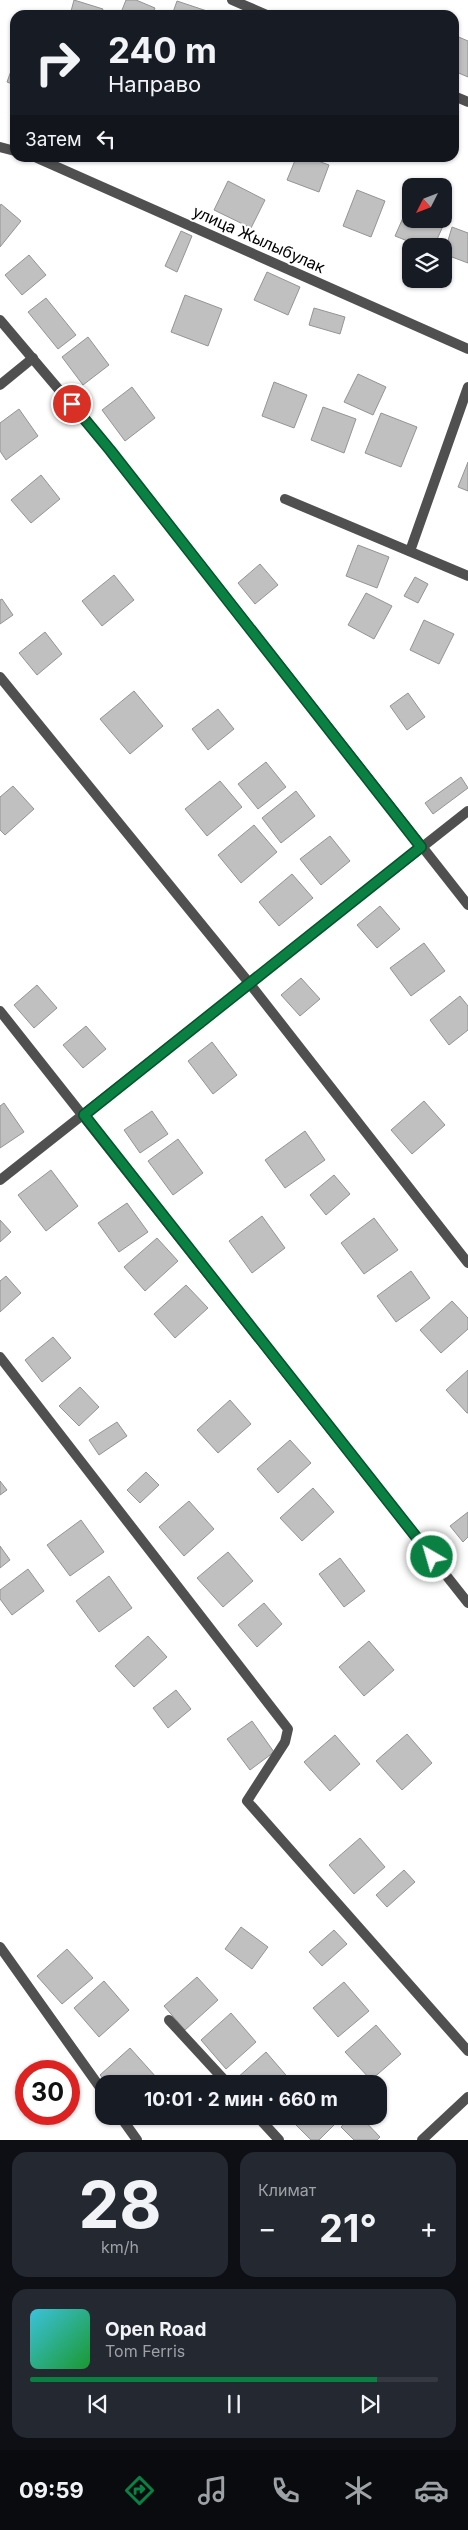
<!DOCTYPE html>
<html lang="ru">
<meta charset="utf-8">
<style>
:root{--surface:#171b24;--page:#242831;--text:#f1f3f6;--muted:#9ea1a6;--line:#363941;--accent:#0b8043}
body{margin:0;font-family:Inter,sans-serif;background:var(--page);color:var(--text);height:100vh;display:flex;flex-direction:column;font-size:19px;white-space:nowrap}
*{box-sizing:border-box;margin:0}
p{font-size:16px;color:var(--muted)}
.icon{flex:none;width:28px;height:28px;fill:none;stroke:currentColor;stroke-width:2;stroke-linecap:round;stroke-linejoin:round}
.map{position:relative;height:2140px;overflow:hidden}
.panel{display:flex;flex-direction:column;gap:12px;padding:12px;background:#0d0f14;flex:1}
.panel>*{flex:none}
.top-card{position:absolute;left:10px;top:10px;width:449px;height:152px;border-radius:15px;box-shadow:0 1px 4px #0004;background:#171b24;color:var(--text);overflow:hidden}
.needle{width:32px;rotate:228deg}
.tools{position:absolute;left:402px;top:178px;display:grid;gap:10px}
.tools a{display:grid;place-items:center;width:50px;height:50px;border-radius:10px;background:var(--surface);box-shadow:0 1px 4px #0004;font-size:25px}
.speed{position:absolute;left:15px;top:2060px;display:flex;gap:10px;font-size:25px;font-weight:700;text-align:center}
.speed>*{display:grid;place-content:center;width:65px;height:65px;border-radius:50%;background:var(--surface);box-shadow:0 1px 4px #0004;line-height:1}
.speed .limit{border:8px solid #d22;background:#fff;color:#111}
.pin{position:absolute;display:grid;place-items:center;width:42px;height:42px;color:#fff;margin:-21px;border:2px solid #fff;border-radius:50%;box-shadow:0 1px 5px #0007}
.me{position:absolute;width:55px;margin:-28px;rotate:322deg;stroke-linejoin:round;filter:drop-shadow(0 0 4px #0008)}
.turn{display:flex;align-items:center;gap:18px;height:105px;padding:0 15px;font-size:22px}
.turn .icon{width:65px;height:65px;stroke-width:2.5}
.turn b{display:block;font-size:35px;line-height:42px}
.then{display:flex;align-items:center;height:48px;padding:0 15px;background:#0003;gap:10px;font-size:19px}
.big{font-size:38px;font-weight:700;line-height:1.1}
.panel .widget{flex:1;display:flex;flex-direction:column;justify-content:center;gap:8px;min-width:0;padding:0 18px;border-radius:15px;background:var(--page)}
.panel .dial{align-items:center;gap:0}
.dial b{font-size:65px;line-height:1}
.song{display:flex;align-items:center;gap:15px}
.cover{width:60px;height:60px;border-radius:8px;background:linear-gradient(135deg,hsl(190 70% 55%),hsl(130 70% 35%))}
.played{height:5px;border-radius:2px;background:linear-gradient(90deg,var(--accent) 85%,var(--line) 85%)}
.keys{display:flex;justify-content:space-around;direction:ltr}
.heat{display:flex;justify-content:space-between;align-items:center;font-size:28px;direction:ltr}
.panel .tiles{flex:1;display:grid;gap:12px;grid-template-columns:1fr 1fr}
.widget:last-child{grid-column:span 2}
.trip{position:absolute;left:95px;top:2075px;width:292px;height:50px;border-radius:15px;background:var(--surface);box-shadow:0 1px 4px #0004;font-weight:700;line-height:50px;text-align:center}
.menu{display:flex;height:80px;justify-content:space-around;align-items:center;background:#090b0e;color:var(--muted)}
.menu .icon{width:35px;height:35px}
.menu .selected{color:var(--accent)}
.menu b{font-size:22px;color:var(--text)}
.map>svg:first-child{display:block}
.building{fill:#c0c0c0;stroke:#949494}
.lines{fill:none;stroke-linecap:round;stroke-linejoin:round}
.minor{stroke:#505050;stroke-width:10}
.route-casing{stroke:#07532c;stroke-width:12}
.route{stroke:#0b8043;stroke-width:9}
.labels{text-anchor:middle;stroke-width:4;stroke-linejoin:round;paint-order:stroke}
.street-label{font-size:16px;fill:#000;stroke:#fff}
</style>
<div class="map">
<svg width="468" height="2140" viewBox="0 0 468 2140">
<rect width="100%" height="100%" fill="#fff"/>
<g class="building">
<polygon points="74,0 103,9 101,15 70,15"/>
<polygon points="126,0 136,0 155,8 152,15 120,15"/>
<polygon points="177,1 210,12 209,15 172,15"/>
<polygon points="454,35 468,41 468,77 454,71"/>
<polygon points="15,60 15,85 7,82"/>
<polygon points="296,158 310,158 329,165 319,192 287,180"/>
<polygon points="228,181 265,200 251,228 214,210"/>
<polygon points="357,190 385,201 371,237 343,226"/>
<polygon points="1,204 21,221 0,247 0,206"/>
<polygon points="406,211 411,213 411,219 425,219 443,226 434,246 420,246 395,236"/>
<polygon points="452,227 468,233 468,263 444,254"/>
<polygon points="181,231 192,236 177,272 165,266"/>
<polygon points="29,255 46,275 22,295 5,275"/>
<polygon points="267,272 300,287 288,315 254,300"/>
<polygon points="185,295 222,309 208,346 171,332"/>
<polygon points="46,298 76,335 58,349 28,312"/>
<polygon points="314,308 345,317 340,334 309,325"/>
<polygon points="88,337 109,365 83,385 62,357"/>
<polygon points="358,374 386,387 373,415 344,402"/>
<polygon points="274,382 307,395 294,428 262,416"/>
<polygon points="132,387 155,418 125,441 102,410"/>
<polygon points="323,407 356,419 344,453 311,440"/>
<polygon points="19,409 38,436 6,460 0,451 0,423"/>
<polygon points="381,413 417,427 401,467 365,453"/>
<polygon points="468,462 468,491 458,487"/>
<polygon points="41,475 60,499 31,523 11,500"/>
<polygon points="358,545 389,557 377,588 346,576"/>
<polygon points="260,564 278,585 255,604 238,583"/>
<polygon points="114,575 134,600 102,626 82,601"/>
<polygon points="415,577 428,584 418,603 404,596"/>
<polygon points="366,593 392,606 374,639 348,625"/>
<polygon points="2,599 13,615 0,624 0,600"/>
<polygon points="424,620 454,634 439,664 410,650"/>
<polygon points="45,632 62,654 37,675 19,653"/>
<polygon points="134,691 163,726 130,754 100,719"/>
<polygon points="408,693 425,717 407,730 390,706"/>
<polygon points="218,709 234,729 208,750 192,729"/>
<polygon points="266,762 286,787 258,809 238,784"/>
<polygon points="461,777 468,788 433,814 425,803"/>
<polygon points="220,781 242,807 207,836 185,809"/>
<polygon points="13,786 34,809 5,835 0,830 0,797"/>
<polygon points="296,791 315,816 281,843 262,818"/>
<polygon points="254,825 277,852 241,883 218,855"/>
<polygon points="330,836 350,861 321,885 300,859"/>
<polygon points="292,874 313,898 279,926 259,902"/>
<polygon points="380,906 400,929 377,948 357,925"/>
<polygon points="424,943 445,971 411,996 390,968"/>
<polygon points="301,978 320,999 300,1016 281,995"/>
<polygon points="37,985 57,1008 34,1028 14,1005"/>
<polygon points="460,996 468,1006 468,1030 449,1045 430,1020"/>
<polygon points="86,1026 106,1049 83,1068 63,1045"/>
<polygon points="212,1042 237,1075 213,1094 188,1061"/>
<polygon points="424,1101 445,1125 412,1154 391,1130"/>
<polygon points="4,1103 24,1132 0,1148 0,1106"/>
<polygon points="152,1111 168,1134 140,1153 124,1130"/>
<polygon points="305,1131 325,1160 285,1188 265,1160"/>
<polygon points="178,1139 203,1173 173,1195 148,1161"/>
<polygon points="51,1170 78,1206 46,1231 18,1195"/>
<polygon points="334,1175 350,1194 326,1215 310,1195"/>
<polygon points="127,1203 148,1232 119,1252 98,1223"/>
<polygon points="262,1216 285,1248 252,1273 229,1241"/>
<polygon points="374,1218 398,1250 364,1274 341,1243"/>
<polygon points="0,1220 11,1232 0,1242"/>
<polygon points="157,1238 178,1261 145,1291 124,1267"/>
<polygon points="411,1271 430,1298 396,1322 377,1296"/>
<polygon points="6,1276 21,1293 0,1312 0,1281"/>
<polygon points="186,1285 208,1308 175,1338 154,1314"/>
<polygon points="452,1301 468,1318 468,1329 441,1353 420,1330"/>
<polygon points="53,1337 71,1358 42,1382 25,1360"/>
<polygon points="468,1370 468,1413 467,1413 446,1390"/>
<polygon points="80,1387 99,1407 79,1426 59,1406"/>
<polygon points="230,1400 251,1424 218,1453 197,1430"/>
<polygon points="117,1422 127,1436 99,1455 89,1440"/>
<polygon points="290,1440 311,1463 278,1493 257,1469"/>
<polygon points="146,1472 159,1485 140,1503 127,1490"/>
<polygon points="0,1481 7,1490 0,1495"/>
<polygon points="313,1488 334,1512 302,1541 280,1518"/>
<polygon points="189,1501 214,1529 184,1556 159,1527"/>
<polygon points="468,1512 468,1537 463,1542 450,1526"/>
<polygon points="81,1520 104,1552 70,1576 47,1545"/>
<polygon points="0,1546 10,1560 0,1568"/>
<polygon points="228,1552 253,1581 223,1607 197,1578"/>
<polygon points="340,1558 365,1591 344,1607 319,1574"/>
<polygon points="28,1569 44,1591 12,1615 0,1599 0,1590"/>
<polygon points="109,1576 132,1608 99,1632 76,1601"/>
<polygon points="264,1603 282,1624 257,1647 238,1625"/>
<polygon points="148,1636 167,1657 134,1687 115,1666"/>
<polygon points="369,1641 394,1670 364,1696 339,1667"/>
<polygon points="176,1690 191,1709 168,1728 153,1708"/>
<polygon points="252,1721 274,1752 250,1770 227,1739"/>
<polygon points="407,1734 432,1763 402,1790 376,1761"/>
<polygon points="335,1735 360,1764 330,1791 304,1762"/>
<polygon points="360,1838 385,1867 354,1894 329,1865"/>
<polygon points="404,1870 415,1882 387,1907 376,1895"/>
<polygon points="241,1927 268,1947 252,1969 225,1949"/>
<polygon points="334,1930 347,1944 322,1966 309,1952"/>
<polygon points="67,1949 93,1978 62,2004 37,1976"/>
<polygon points="197,1977 218,2000 185,2030 164,2006"/>
<polygon points="104,1981 129,2010 99,2037 74,2008"/>
<polygon points="344,1982 369,2011 338,2037 313,2008"/>
<polygon points="231,2013 256,2042 226,2069 201,2040"/>
<polygon points="376,2025 401,2054 371,2080 345,2052"/>
<polygon points="130,2048 156,2077 148,2084 108,2084 100,2075"/>
<polygon points="266,2052 291,2081 289,2084 240,2084 236,2079"/>
<polygon points="301,2116 334,2116 338,2121 319,2140 311,2140 294,2123"/>
<polygon points="352,2116 360,2116 380,2137 377,2140 354,2140 341,2127"/>
</g>
<g class="lines">
<g class="minor">
<polyline points="232,0 267,15"/>
<polyline points="454,96 468,102"/>
<polyline points="0,147 15,151"/>
<polyline points="37,158 468,349"/>
<polyline points="0,320 110,450 468,905"/>
<polyline points="0,385 33,358"/>
<polyline points="285,499 468,576"/>
<polyline points="410,551 468,387"/>
<polyline points="0,677 250,984 468,1263"/>
<polyline points="0,1011 468,1603"/>
<polyline points="0,1180 468,811"/>
<polyline points="0,1357 288,1729 285,1742 247,1801 468,2051"/>
<polyline points="0,1947 104,2093"/>
<polyline points="169,2020 228,2084"/>
<polyline points="120,2116 137,2140"/>
<polyline points="257,2116 279,2140"/>
<polyline points="422,2140 468,2097"/>
</g>
</g>
<g class="lines">
<g class="route-casing">
<polyline id="route" points="72,404 110,450 421,847 84,1115 432,1557"/>
</g>
<use href="#route" class="route"/>
</g>
<g class="labels">
<g class="street-label">
<text transform="translate(259 239) rotate(24)" y="6">улица Жылыбулак</text>
</g>
</g>
</svg>
<div class="tools">
<a><svg class="needle" viewBox="-14 -14 28 28"><path d="M0-13l5 13h-10z" fill="#e53935"/><path d="M0 13l5-13h-10z" fill="#9ea1a6"/></svg></a>
<a><svg class="icon" aria-label="layers" viewBox="0 0 24 24"><path d="M12 4l9 5-9 5-9-5zM3 14l9 5 9-5"/></svg></a>
</div>
<div class="speed"><div class="limit">30</div></div>
<div class="pin" style="left:72px;top:404px;background:#d93025"><svg class="icon" aria-label="arrive" viewBox="0 0 24 24"><path d="M6 21V4h12l-3 4 3 4H6"/></svg></div>
<svg class="me" style="left:432px;top:1557px" viewBox="-20 -20 40 40"><circle r="17" fill="#0b8043" stroke="#fff" stroke-width="3"/><path d="M0-11L8 9 0 5-8 9z" fill="#fff"/></svg>
<div class="trip">10:01 · 2 мин · 660 m</div>
<div class="top-card">
<div class="turn"><svg class="icon" aria-label="right" viewBox="0 0 24 24"><path d="M7 20v-9h11M14 6l5 5-5 5"/></svg><div><b>240 m</b>Направо</div></div>
<div class="then">Затем<svg class="icon" aria-label="left" viewBox="0 0 24 24"><path d="M17 20v-9H6M10 6l-5 5 5 5"/></svg></div>
</div>
</div>
<section class="panel">
<div class="tiles">
<div class="widget dial"><b>28</b><p>km/h</p></div>
<div class="widget"><p>Климат</p>
<div class="heat"><a>−</a><b class="big">21°</b><a>+</a></div>
</div>
<div class="widget">
<div class="song"><i class="cover"></i><div><b>Open Road</b><p>Tom Ferris</p></div></div>
<div class="played"></div>
<div class="keys"><svg class="icon" aria-label="previous" viewBox="0 0 24 24"><path d="M18 5L8 12l10 7zM5 5v14"/></svg><svg class="icon" aria-label="pause" viewBox="0 0 24 24"><path d="M8 5v14M16 5v14"/></svg><svg class="icon" aria-label="next" viewBox="0 0 24 24"><path d="M6 5l10 7-10 7zM19 5v14"/></svg></div>
</div>
</div>
</section>
<nav class="menu">
<b>09:59</b>
<svg class="icon selected" aria-label="directions" viewBox="0 0 24 24"><path d="M12 3l9 9-9 9-9-9zM9 14v-3h6M13 9l2 2-2 2"/></svg>
<svg class="icon" aria-label="music" viewBox="0 0 24 24"><path d="M9 18V5l10-2v13"/><circle cx="6" cy="18" r="3"/><circle cx="16" cy="16" r="3"/></svg>
<svg class="icon" aria-label="phone" viewBox="0 0 24 24"><path d="M5 4h4l2 5-3 2q2 4 5 5l2-3 5 2v4C11 20 4 13 5 4z"/></svg>
<svg class="icon" aria-label="climate" viewBox="0 0 24 24"><path d="M12 3v18M4 7l16 10M4 17L20 7"/></svg>
<svg class="icon" aria-label="car" viewBox="0 0 24 24"><path d="M5 17H2v-5l4-1 3-4h7l3 4 3 1v5h-3M9 17h6M6 11h13"/><circle cx="7" cy="17" r="2"/><circle cx="17" cy="17" r="2"/></svg>
</nav>
